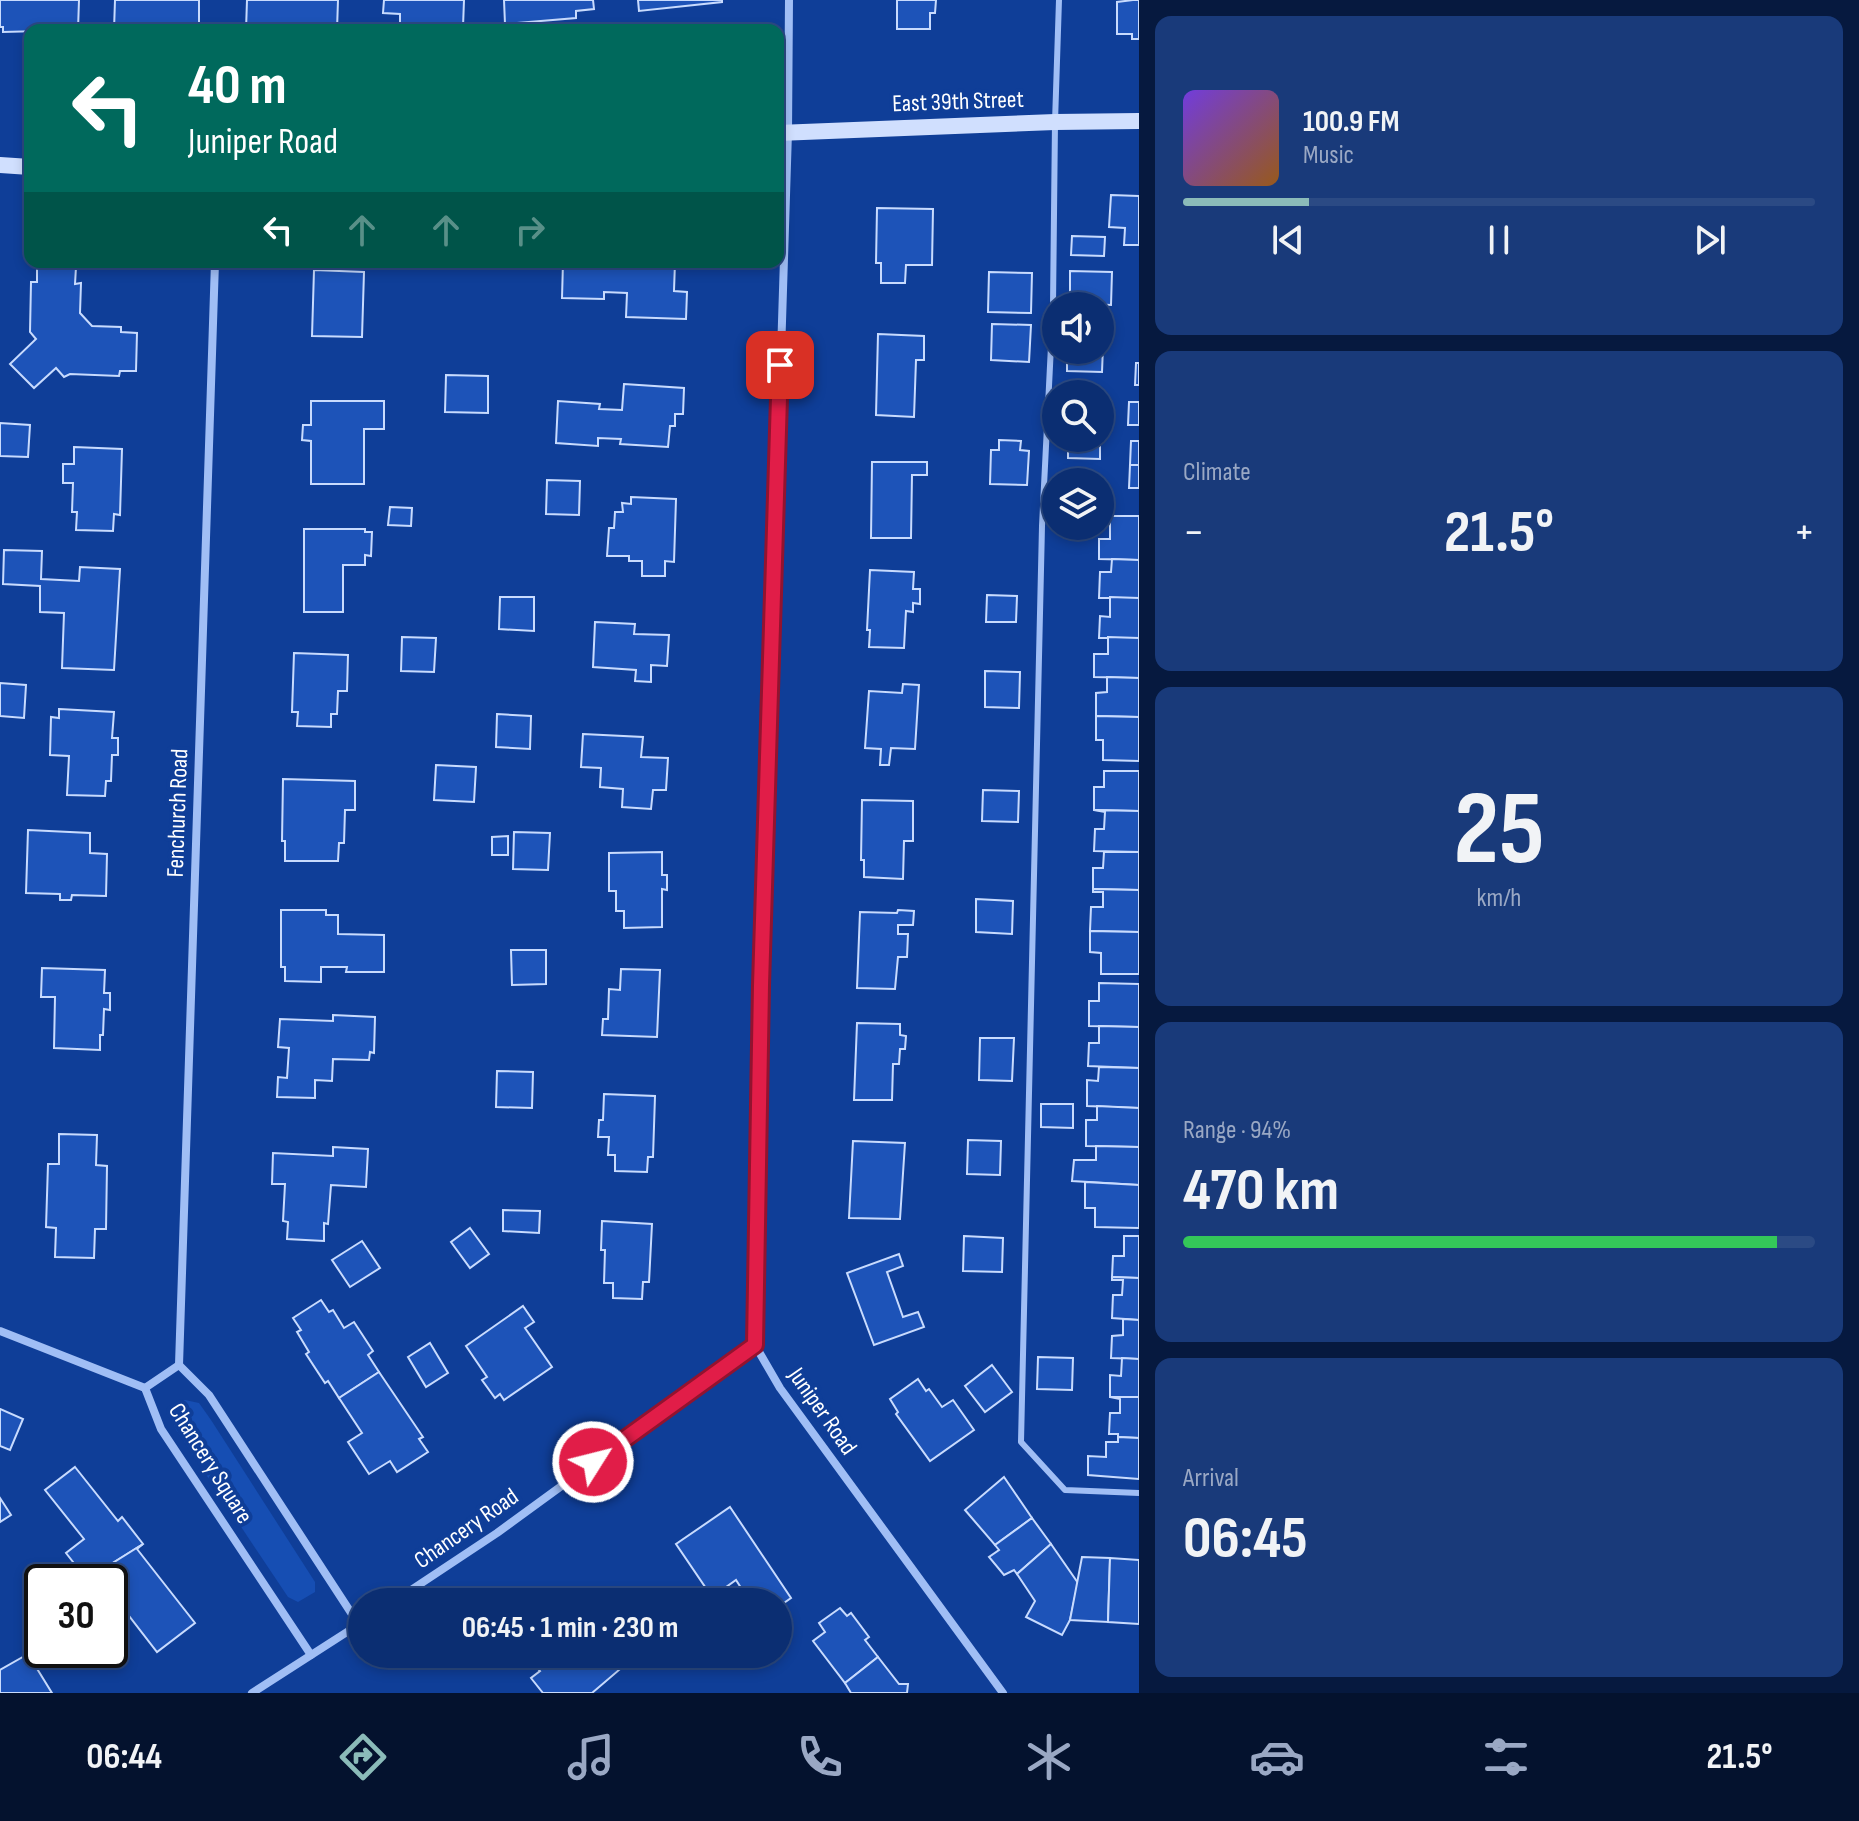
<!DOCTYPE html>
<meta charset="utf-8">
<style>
:root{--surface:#0b2e72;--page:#193a7a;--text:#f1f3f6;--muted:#9aa8c4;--line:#2b4a84;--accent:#8bbbb9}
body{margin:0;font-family:"Sofia Sans Condensed",sans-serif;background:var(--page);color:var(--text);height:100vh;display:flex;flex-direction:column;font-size:30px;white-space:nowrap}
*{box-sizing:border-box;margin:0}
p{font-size:26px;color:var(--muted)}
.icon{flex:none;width:44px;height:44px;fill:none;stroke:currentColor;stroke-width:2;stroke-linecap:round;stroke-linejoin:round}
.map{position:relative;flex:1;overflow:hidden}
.drawer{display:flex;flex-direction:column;gap:16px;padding:16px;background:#06193f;width:720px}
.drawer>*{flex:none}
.banner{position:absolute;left:24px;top:24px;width:760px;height:244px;border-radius:16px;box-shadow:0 4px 12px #0003,0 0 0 2px var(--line);background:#00695c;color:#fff;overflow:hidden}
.buttons{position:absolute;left:1042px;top:292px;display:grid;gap:16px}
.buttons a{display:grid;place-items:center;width:72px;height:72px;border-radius:50%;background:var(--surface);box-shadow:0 4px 12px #0003,0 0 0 2px var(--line);font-size:40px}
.speed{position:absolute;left:24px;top:1564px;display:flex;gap:16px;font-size:40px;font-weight:700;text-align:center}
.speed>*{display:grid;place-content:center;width:104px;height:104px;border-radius:50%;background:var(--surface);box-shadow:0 4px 12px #0003,0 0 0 2px var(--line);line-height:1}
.speed .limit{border:4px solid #111;border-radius:12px;background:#fff;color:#111}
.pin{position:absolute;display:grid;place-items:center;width:68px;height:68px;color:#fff;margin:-34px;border-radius:16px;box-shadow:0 4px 12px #0006}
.me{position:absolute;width:88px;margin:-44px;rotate:54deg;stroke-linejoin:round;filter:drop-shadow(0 0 6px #0008)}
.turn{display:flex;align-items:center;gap:28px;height:168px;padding:0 32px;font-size:36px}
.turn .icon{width:104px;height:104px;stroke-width:2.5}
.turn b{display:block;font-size:56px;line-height:68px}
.lanes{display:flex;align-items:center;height:76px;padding:0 32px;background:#0003;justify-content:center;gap:40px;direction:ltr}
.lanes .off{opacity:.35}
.big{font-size:60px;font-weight:700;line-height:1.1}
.drawer .widget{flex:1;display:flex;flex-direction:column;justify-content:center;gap:12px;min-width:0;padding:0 28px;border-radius:16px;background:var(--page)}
.drawer .dial{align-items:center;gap:0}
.dial b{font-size:104px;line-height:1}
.song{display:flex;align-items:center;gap:24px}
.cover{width:96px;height:96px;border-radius:12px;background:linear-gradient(135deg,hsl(260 70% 55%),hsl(30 70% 35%))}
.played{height:8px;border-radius:4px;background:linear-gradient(90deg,var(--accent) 20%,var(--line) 20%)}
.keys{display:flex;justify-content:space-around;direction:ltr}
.heat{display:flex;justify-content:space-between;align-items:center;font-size:44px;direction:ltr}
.charge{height:12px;border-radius:6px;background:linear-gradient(90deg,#34c759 94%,var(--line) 0)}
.trip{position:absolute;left:348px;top:1588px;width:444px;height:80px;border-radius:40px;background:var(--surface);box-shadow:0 4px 12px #0003,0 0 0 2px var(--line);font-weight:700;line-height:80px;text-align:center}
.tabs{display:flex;height:128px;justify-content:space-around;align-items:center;background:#04122e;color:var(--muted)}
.tabs .icon{width:56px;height:56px}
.tabs .on{color:var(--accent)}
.tabs b{font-size:36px;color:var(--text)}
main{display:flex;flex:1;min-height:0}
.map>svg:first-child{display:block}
.green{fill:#164eb3}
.building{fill:#1d53b8;stroke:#c8dbfe;stroke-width:2}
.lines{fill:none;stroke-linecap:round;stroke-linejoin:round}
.service{stroke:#a0bef5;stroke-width:6}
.minor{stroke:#a0bef5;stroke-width:8}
.secondary{stroke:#d0dffe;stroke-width:16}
.route-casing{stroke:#92132f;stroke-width:20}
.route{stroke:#e11d48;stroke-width:14}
.labels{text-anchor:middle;stroke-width:8;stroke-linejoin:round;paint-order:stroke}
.street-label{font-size:24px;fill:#fff;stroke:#0f3e98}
</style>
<main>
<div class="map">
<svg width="1139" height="1693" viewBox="0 0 1139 1693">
<rect width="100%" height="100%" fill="#0f3e98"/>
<polygon class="green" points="185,1400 199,1403 211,1420 315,1582 315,1592 298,1602 288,1597 175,1428 172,1416 175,1405"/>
<g class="building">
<polygon points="0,0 79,0 78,30 3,32 3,27 0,27"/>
<polygon points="115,0 199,0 199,30 114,30"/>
<polygon points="247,0 338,0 337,30 246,30"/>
<polygon points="384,0 464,0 463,27 400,24 400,14 383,13"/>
<polygon points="504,0 593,0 594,9 576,11 576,18 505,24"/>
<polygon points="638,0 722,0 722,2 639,11"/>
<polygon points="897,0 936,0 935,13 930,13 930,29 897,29"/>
<polygon points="1133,0 1139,0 1139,39 1132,39 1132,34 1117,34 1117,2"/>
<polygon points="1111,195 1139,196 1139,245 1124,245 1125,228 1109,227"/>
<polygon points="877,208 933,209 932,265 906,265 905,283 881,283 881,263 876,263"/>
<polygon points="1072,236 1105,237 1104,256 1071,255"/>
<polygon points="563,262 675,262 674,291 687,292 686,319 626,317 627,293 604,292 604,299 562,298"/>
<polygon points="37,266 76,267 75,284 81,283 80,313 92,326 121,327 121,332 137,333 136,371 120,371 119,376 70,374 64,377 56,368 34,388 10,364 36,339 30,332 31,282 37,282"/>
<polygon points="314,270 364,272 362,337 312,336"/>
<polygon points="1070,271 1112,272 1111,305 1070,303"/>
<polygon points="989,272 1032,273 1031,313 988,312"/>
<polygon points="1070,304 1104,306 1103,337 1100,337 1100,306"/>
<polygon points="992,324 1031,325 1029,362 991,360"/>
<polygon points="878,334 924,336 924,360 916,360 914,417 876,415"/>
<polygon points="1100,346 1103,346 1102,372 1067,371 1067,350 1100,350"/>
<polygon points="1136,363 1139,363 1139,385 1135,385"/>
<polygon points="446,375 488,376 488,413 445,412"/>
<polygon points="624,384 684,388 683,414 675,414 675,426 670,426 668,447 620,444 621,439 598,438 598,446 556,443 558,401 600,404 599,409 622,410"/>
<polygon points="311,401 384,401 384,429 364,429 364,484 311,484 311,441 302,440 303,425 311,425"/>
<polygon points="1129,402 1139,402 1139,425 1128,425"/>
<polygon points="0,423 30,425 28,457 0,456"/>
<polygon points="1068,438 1100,438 1100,459 1068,458"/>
<polygon points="999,440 1021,441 1020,450 1029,451 1027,485 990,484 991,450 999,450"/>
<polygon points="1131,441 1139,441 1139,465 1130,465"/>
<polygon points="74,447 122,449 120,515 114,514 113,531 76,530 77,512 72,512 73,483 63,483 63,464 74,464"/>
<polygon points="872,462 927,462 927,475 912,475 911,538 871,538"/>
<polygon points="1130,465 1139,465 1139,488 1129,488"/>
<polygon points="547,480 580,481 579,515 546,514"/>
<polygon points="631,497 676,499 674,562 665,561 665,576 642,576 642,561 629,561 629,556 607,556 609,528 614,528 615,512 623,512 622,503 631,504"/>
<polygon points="390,507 412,508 411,526 388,525"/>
<polygon points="1110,516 1139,516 1139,560 1099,559 1099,539 1110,539"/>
<polygon points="304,529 365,529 365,532 372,532 371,556 365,555 365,565 343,565 343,612 304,612"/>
<polygon points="4,550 42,551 41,579 79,581 80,567 120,569 114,670 62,668 64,613 40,612 40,586 3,584"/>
<polygon points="1112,559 1139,560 1139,598 1099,598 1100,572 1111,572"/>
<polygon points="870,570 914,572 913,589 920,589 920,604 913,603 913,612 906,611 904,648 869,647 870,630 867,630"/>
<polygon points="987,595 1017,596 1016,622 986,622"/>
<polygon points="500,597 534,597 534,631 499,629"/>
<polygon points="1110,597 1139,598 1139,638 1099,638 1100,616 1110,617"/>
<polygon points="595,622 635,624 634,634 669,635 667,666 651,665 651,682 635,681 636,670 593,667"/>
<polygon points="402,637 436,638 434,672 401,671"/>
<polygon points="1108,637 1139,638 1139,678 1094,677 1094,654 1108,654"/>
<polygon points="294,653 348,655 347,691 338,691 337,714 331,714 331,727 297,726 298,712 292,712"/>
<polygon points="985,671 1020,672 1019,708 985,707"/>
<polygon points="1107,677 1139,678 1139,717 1096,716 1096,693 1107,692"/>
<polygon points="0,683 26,685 24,718 0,716"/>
<polygon points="903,684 919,685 915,749 891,748 889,765 880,765 881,749 865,748 869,691 902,693"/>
<polygon points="59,709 114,712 112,738 118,738 118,755 112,755 111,781 106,781 105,796 67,795 69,756 50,755 51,717 59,718"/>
<polygon points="497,714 531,716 530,749 496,747"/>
<polygon points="1096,716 1139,717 1139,761 1103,760 1103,740 1096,740"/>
<polygon points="583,734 643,737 641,757 668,758 666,790 653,790 651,809 622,807 623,789 600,787 601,768 581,767"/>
<polygon points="436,765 476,767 474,802 434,800"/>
<polygon points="1104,771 1139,771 1139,811 1094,810 1094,787 1104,787"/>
<polygon points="283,779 355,781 355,810 345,810 344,843 339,843 338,861 285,861 285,841 282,841"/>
<polygon points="983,790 1019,791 1018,822 982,821"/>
<polygon points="862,800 913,801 913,841 904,841 903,879 864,877 864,860 861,860"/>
<polygon points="1094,810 1139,811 1139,852 1094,851 1095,829 1104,829 1105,812"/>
<polygon points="28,830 90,833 90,853 107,854 106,896 72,895 71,900 60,900 60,894 26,893"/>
<polygon points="514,832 550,833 548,870 513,869"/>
<polygon points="508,836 508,855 492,855 492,837"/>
<polygon points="662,852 662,875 667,875 667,890 662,889 662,927 624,928 624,911 616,911 616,891 609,891 609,853"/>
<polygon points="1104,852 1139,852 1139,890 1093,889 1093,868 1103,868"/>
<polygon points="1093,889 1139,890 1139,932 1090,931 1091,907 1103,907 1103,892 1093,892"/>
<polygon points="976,899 1013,901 1012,934 976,932"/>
<polygon points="281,910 326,910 326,915 338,915 338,934 384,935 384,972 346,972 347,967 321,967 321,982 285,981 285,967 281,967"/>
<polygon points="898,910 914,911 913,925 898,925 898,934 908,934 907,957 898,957 895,989 857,988 860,912 897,913"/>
<polygon points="1090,931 1139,932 1139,974 1101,974 1101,953 1090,952"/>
<polygon points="511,950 546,950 546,984 512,985"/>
<polygon points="42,968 105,970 104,993 110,993 110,1010 104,1009 103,1035 100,1035 100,1050 54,1048 55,997 41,997"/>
<polygon points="621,969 660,970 657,1037 602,1035 603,1019 608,1019 609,989 620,990"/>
<polygon points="1099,983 1139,984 1139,1027 1089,1026 1089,1001 1099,1001"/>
<polygon points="333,1015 375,1017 374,1053 370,1052 369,1060 333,1059 332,1081 315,1080 315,1098 277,1097 278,1077 287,1078 289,1048 278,1047 280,1019 333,1021"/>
<polygon points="857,1023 900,1024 900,1035 906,1036 905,1049 900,1049 899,1064 893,1064 892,1100 854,1100"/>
<polygon points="1099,1026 1139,1027 1139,1068 1088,1066 1089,1043 1099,1043"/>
<polygon points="980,1038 1014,1038 1012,1081 979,1080"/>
<polygon points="1099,1067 1139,1068 1139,1108 1087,1106 1087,1080 1098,1081"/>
<polygon points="497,1071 533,1072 532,1108 496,1107"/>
<polygon points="604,1094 655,1096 653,1157 648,1157 647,1172 615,1171 615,1155 608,1155 609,1137 598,1137 599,1120 603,1120"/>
<polygon points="1041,1104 1073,1104 1073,1128 1041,1127"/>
<polygon points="1097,1106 1139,1108 1139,1147 1086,1146 1086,1120 1097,1120"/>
<polygon points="59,1134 97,1135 96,1165 107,1166 106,1229 95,1229 94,1258 55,1257 56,1228 46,1227 48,1164 59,1164"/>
<polygon points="968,1140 1001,1141 1000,1175 967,1174"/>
<polygon points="853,1141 905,1143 900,1219 849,1218"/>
<polygon points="1096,1146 1139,1147 1139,1185 1072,1181 1074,1160 1096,1160"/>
<polygon points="333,1147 368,1149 366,1187 331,1185 328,1224 324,1223 324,1241 287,1239 288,1222 283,1221 285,1184 272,1184 273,1153 333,1156"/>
<polygon points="1085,1182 1139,1185 1139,1228 1095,1227 1095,1208 1085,1208"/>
<polygon points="503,1210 540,1211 539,1233 503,1231"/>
<polygon points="602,1221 652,1224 649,1282 643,1282 642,1299 613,1298 613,1283 604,1283 605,1250 601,1250"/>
<polygon points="470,1228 489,1254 470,1268 451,1242"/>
<polygon points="964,1236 1003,1238 1002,1272 963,1271"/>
<polygon points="1124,1236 1139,1236 1139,1278 1112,1277 1113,1256 1124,1256"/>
<polygon points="362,1241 380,1268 350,1287 332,1260"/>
<polygon points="899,1254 903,1266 887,1272 903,1317 918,1312 924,1327 874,1345 847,1273"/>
<polygon points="1112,1277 1139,1278 1139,1320 1112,1318 1113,1295 1122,1295 1123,1280 1112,1280"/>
<polygon points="321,1300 329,1312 333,1310 344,1328 354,1322 373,1351 368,1355 379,1372 339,1398 328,1381 325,1383 306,1354 309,1352 297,1332 301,1330 293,1318"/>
<polygon points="523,1306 534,1322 525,1328 552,1367 504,1400 500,1394 495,1398 482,1380 487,1377 466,1346"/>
<polygon points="1123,1319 1139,1320 1139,1359 1111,1358 1112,1336 1123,1335"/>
<polygon points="430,1343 448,1373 426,1387 408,1357"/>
<polygon points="1038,1357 1073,1358 1072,1390 1037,1389"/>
<polygon points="1122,1358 1139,1359 1139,1397 1110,1397 1110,1375 1121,1376"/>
<polygon points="992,1365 1012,1392 985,1412 965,1386"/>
<polygon points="379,1372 423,1437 419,1439 428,1452 397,1472 390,1461 369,1474 348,1442 362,1433 339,1398"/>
<polygon points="918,1379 926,1391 929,1389 942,1407 953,1400 974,1430 930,1461 896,1414 898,1412 890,1399"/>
<polygon points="1110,1397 1139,1397 1139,1438 1118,1437 1118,1434 1109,1434 1110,1413 1120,1413 1120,1399"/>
<polygon points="0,1409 23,1419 10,1450 0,1446"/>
<polygon points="1118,1437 1139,1438 1139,1479 1088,1475 1088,1456 1106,1457 1106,1442 1118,1442"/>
<polygon points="75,1467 118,1521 122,1517 143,1544 92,1576 86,1568 81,1572 66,1553 84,1539 45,1490"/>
<polygon points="1004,1477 1032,1518 995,1545 965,1510"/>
<polygon points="0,1498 11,1515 0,1522"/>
<polygon points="730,1507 791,1598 778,1607 778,1602 750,1602 736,1580 712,1597 676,1544"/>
<polygon points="1032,1518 1051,1544 1017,1574 1014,1570 1004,1575 989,1557 999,1550 995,1545"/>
<polygon points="143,1544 137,1549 195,1623 157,1652 129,1616 125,1619 110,1600 110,1594 115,1590 110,1582 100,1572 94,1577 92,1576"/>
<polygon points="1051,1544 1078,1583 1070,1620 1062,1635 1026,1617 1035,1601 1017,1574"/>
<polygon points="1082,1557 1110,1558 1108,1622 1070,1620"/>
<polygon points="1110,1558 1139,1560 1139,1624 1108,1622"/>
<polygon points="42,1606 42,1644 24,1617"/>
<polygon points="840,1608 847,1616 851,1613 869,1637 865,1640 878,1657 845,1683 813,1641 825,1632 819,1623"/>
<polygon points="28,1654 52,1693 0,1693 0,1670"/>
<polygon points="530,1654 605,1654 619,1670 592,1693 543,1693 531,1678 540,1671 527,1656"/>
<polygon points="878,1657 899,1684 908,1684 907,1693 851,1693 845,1683"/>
</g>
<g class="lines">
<polyline class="service" points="1059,0 1055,122 1053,306 1042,526 1021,1442 1065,1490 1139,1493"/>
<g class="minor">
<polyline points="789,0 788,132 761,985 755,1345 780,1388 1003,1693"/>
<polyline points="0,1331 145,1388"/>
<polyline points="179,1365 215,262"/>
<polyline points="179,1365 209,1395 359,1625"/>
<polyline points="145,1388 161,1429 311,1655"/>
<polyline points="145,1388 179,1365"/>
<polyline points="393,1602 497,1533 755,1345"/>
<polyline points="252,1693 361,1623"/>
</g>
<g class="secondary">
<polyline points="778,133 1055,122 1139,121"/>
<polyline points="0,165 30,167"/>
</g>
</g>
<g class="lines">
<g class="route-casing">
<polyline id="route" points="593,1462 755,1345 761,985 780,365"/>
</g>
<use href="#route" class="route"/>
</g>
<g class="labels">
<g class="street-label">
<text transform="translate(958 101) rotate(-2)" y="8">East 39th Street</text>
<text transform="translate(177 813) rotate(-88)" y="8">Fenchurch Road</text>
<text transform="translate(823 1411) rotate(55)" y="8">Juniper Road</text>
<text transform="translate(211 1463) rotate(58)" y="8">Chancery Square</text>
<text transform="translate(466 1528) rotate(-35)" y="8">Chancery Road</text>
</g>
</g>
</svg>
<div class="buttons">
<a><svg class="icon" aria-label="sound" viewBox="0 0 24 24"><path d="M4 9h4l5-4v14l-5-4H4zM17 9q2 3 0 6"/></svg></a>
<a><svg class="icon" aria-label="search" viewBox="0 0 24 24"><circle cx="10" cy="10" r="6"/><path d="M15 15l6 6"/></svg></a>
<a><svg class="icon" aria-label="layers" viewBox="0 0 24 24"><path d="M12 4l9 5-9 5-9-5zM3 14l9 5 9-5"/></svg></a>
</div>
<div class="speed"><div class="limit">30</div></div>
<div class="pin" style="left:780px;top:365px;background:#d93025"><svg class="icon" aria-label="arrive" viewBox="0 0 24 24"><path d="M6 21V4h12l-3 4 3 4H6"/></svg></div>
<svg class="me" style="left:593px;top:1462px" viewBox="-20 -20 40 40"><circle r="17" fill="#e11d48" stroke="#fff" stroke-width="3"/><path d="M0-11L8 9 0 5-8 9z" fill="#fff"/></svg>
<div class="trip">06:45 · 1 min · 230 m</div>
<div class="banner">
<div class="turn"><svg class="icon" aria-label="left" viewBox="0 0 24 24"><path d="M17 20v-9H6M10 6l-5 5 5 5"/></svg><div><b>40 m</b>Juniper Road</div></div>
<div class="lanes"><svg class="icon" aria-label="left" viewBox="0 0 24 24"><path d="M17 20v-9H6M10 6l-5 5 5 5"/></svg><svg class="icon off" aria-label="ahead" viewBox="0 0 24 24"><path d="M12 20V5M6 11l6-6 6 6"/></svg><svg class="icon off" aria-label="ahead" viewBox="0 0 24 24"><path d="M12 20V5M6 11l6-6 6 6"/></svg><svg class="icon off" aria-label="right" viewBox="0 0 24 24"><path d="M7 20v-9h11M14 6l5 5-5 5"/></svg></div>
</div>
</div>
<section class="drawer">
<div class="widget">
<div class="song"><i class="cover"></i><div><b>100.9 FM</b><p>Music</p></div></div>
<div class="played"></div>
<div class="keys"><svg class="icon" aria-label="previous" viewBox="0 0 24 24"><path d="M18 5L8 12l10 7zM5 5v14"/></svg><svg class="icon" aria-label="pause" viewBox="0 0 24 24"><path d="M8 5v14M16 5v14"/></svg><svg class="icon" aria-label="next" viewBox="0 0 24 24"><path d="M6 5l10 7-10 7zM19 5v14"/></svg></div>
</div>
<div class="widget"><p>Climate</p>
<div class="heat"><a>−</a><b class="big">21.5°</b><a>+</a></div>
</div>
<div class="widget dial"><b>25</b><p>km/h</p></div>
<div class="widget"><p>Range · 94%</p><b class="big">470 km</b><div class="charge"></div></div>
<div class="widget"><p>Arrival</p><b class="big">06:45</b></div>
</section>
</main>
<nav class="tabs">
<b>06:44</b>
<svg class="icon on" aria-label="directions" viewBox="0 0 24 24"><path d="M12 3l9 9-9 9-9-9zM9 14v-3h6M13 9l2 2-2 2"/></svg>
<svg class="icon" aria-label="music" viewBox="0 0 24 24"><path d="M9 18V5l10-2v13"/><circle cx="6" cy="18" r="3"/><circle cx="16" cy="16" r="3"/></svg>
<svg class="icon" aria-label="phone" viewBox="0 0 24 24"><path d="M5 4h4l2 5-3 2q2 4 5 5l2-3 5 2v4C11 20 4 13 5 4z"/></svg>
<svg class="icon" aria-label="climate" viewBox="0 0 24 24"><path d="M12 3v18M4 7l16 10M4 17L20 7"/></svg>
<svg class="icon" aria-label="car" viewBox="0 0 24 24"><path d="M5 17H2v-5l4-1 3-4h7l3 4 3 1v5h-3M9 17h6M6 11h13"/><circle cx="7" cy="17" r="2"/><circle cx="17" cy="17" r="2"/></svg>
<svg class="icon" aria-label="filters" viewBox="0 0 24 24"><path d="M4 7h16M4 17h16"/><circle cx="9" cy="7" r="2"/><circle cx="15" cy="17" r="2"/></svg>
<b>21.5°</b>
</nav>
